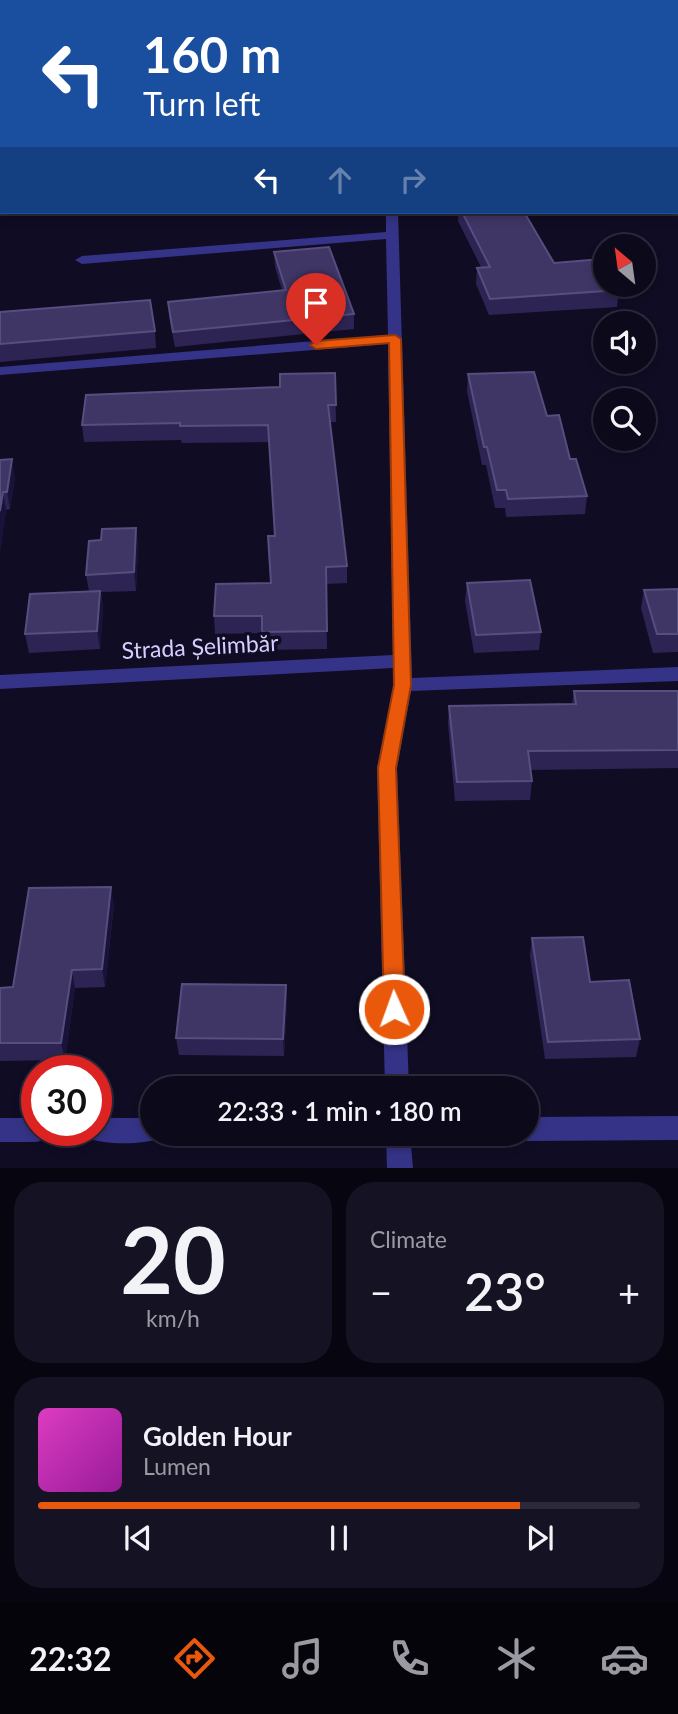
<!DOCTYPE html>
<meta charset="utf-8">
<style>
:root{--surface:#0c091b;--page:#151224;--text:#f1f3f6;--muted:#9a9aa3;--line:#2c2a3a;--accent:#ea580c}
body{margin:0;font-family:Lato,sans-serif;background:var(--page);color:var(--text);height:100vh;display:flex;flex-direction:column;font-size:26px;white-space:nowrap}
*{box-sizing:border-box;margin:0}
p{font-size:23px;color:var(--muted)}
.icon{flex:none;width:38px;height:38px;fill:none;stroke:currentColor;stroke-width:2;stroke-linecap:round;stroke-linejoin:round}
.map{position:relative;height:1168px;overflow:hidden}
.side{display:flex;flex-direction:column;gap:14px;padding:14px;background:#07050f;flex:1}
.side>*{flex:none}
.hud{position:absolute;left:0px;top:0px;width:679px;height:214px;box-shadow:0 4px 10px #0003,0 0 0 2px var(--line);background:#1a4fa0;color:#fff;overflow:hidden}
.needle{width:46px;rotate:331deg}
.controls{position:absolute;left:593px;top:234px;display:grid;gap:14px}
.controls a{display:grid;place-items:center;width:63px;height:63px;border-radius:50%;background:var(--surface);box-shadow:0 4px 10px #0003,0 0 0 2px var(--line);font-size:35px}
.speed{position:absolute;left:21px;top:1055px;display:flex;gap:14px;font-size:35px;font-weight:700;text-align:center}
.speed>*{display:grid;place-content:center;width:91px;height:91px;border-radius:50%;background:var(--surface);box-shadow:0 4px 10px #0003,0 0 0 2px var(--line);line-height:1}
.speed .limit{border:10px solid #d22;background:#fff;color:#111}
.pin{position:absolute;display:grid;place-items:center;width:60px;height:60px;color:#fff;margin:-72px -30px;border-radius:50% 50% 50% 0;rotate:-45deg;box-shadow:0 0 7px #0007}
.pin .icon{rotate:45deg}
.me{position:absolute;width:77px;margin:-38px;rotate:358deg;stroke-linejoin:round;filter:drop-shadow(0 0 5px #0008)}
.turn{display:flex;align-items:center;gap:24px;height:147px;padding:0 28px;font-size:32px}
.turn .icon{width:91px;height:91px;stroke-width:2.5}
.turn b{display:block;font-size:49px;line-height:60px}
.lanes{display:flex;align-items:center;height:66px;padding:0 28px;background:#0003;justify-content:center;gap:35px;direction:ltr}
.lanes .off{opacity:.35}
.big{font-size:52px;font-weight:600;line-height:1.1}
.side .widget{flex:1;display:flex;flex-direction:column;justify-content:center;gap:10px;min-width:0;padding:0 24px;border-radius:28px;background:var(--page)}
.side .dial{align-items:center;gap:0}
.dial b{font-size:91px;line-height:1}
.song{display:flex;align-items:center;gap:21px}
.cover{width:84px;height:84px;border-radius:10px;background:linear-gradient(135deg,hsl(310 70% 55%),hsl(300 70% 35%))}
.played{height:7px;border-radius:4px;background:linear-gradient(90deg,var(--accent) 80%,var(--line) 80%)}
.keys{display:flex;justify-content:space-around;direction:ltr}
.heat{display:flex;justify-content:space-between;align-items:center;font-size:38px;direction:ltr}
.side .tiles{flex:1;display:grid;gap:14px;grid-template-columns:1fr 1fr}
.widget:last-child{grid-column:span 2}
.trip{position:absolute;left:140px;top:1076px;width:399px;height:70px;border-radius:35px;background:var(--surface);box-shadow:0 4px 10px #0003,0 0 0 2px var(--line);font-weight:600;line-height:70px;text-align:center}
.menu{display:flex;height:112px;justify-content:space-around;align-items:center;background:#05040b;color:var(--muted)}
.menu .icon{width:49px;height:49px}
.menu .active{color:var(--accent)}
.menu b{font-size:32px;color:var(--text)}
.map>svg:first-child{display:block}
.lines{fill:none;stroke-linecap:round;stroke-linejoin:round}
.street{fill:#353387;fill-rule:evenodd}
.wall{fill:#2d2454}
.shaded-wall{fill:#1a1339}
.building{fill:#3f3666;stroke:#564e7e;stroke-width:2}
.route{fill:#ea580c;stroke:#983908;stroke-width:2}
.labels{text-anchor:middle;stroke-width:7;stroke-linejoin:round;paint-order:stroke}
.street-label{font-size:23px;fill:#d4cfff;stroke:#100c24}
</style>
<div class="map">
<svg width="678" height="1168" viewBox="0 0 678 1168">
<rect width="100%" height="100%" fill="#100c24"/>
<g class="lines">
<g class="street">
<polygon points="63,0 73,0 62,2"/>
<rect x="384" y="0" width="10" height="2"/>
<polygon points="0,87 2,87 0,95"/>
<polygon points="386,212 398,212 412,678 678,667 678,681 411,691 397,768 409,1088 385,1088 377,768 394,685 393,668 0,689 0,675 393,655 388,344 0,375 0,367 388,335 386,239 82,264 75,260 82,256 386,232"/>
<polygon points="678,1116 678,1140 527,1141 517,1134 527,1134 527,1117"/>
<polygon points="0,1118 37,1118 37,1130 49,1130 46,1138 37,1142 0,1142"/>
<path d="M96 1118H152V1134H163L161 1138C142 1145 106 1145 87 1138L84 1130H96Z"/>
<polygon points="386,1134 410,1134 413,1168 387,1168"/>
</g>
</g>
<g class="wall">
<polygon points="459,212 524,212 554,263 619,290 617,307 489,315 476,284 477,268 481,267 458,221"/>
<polygon points="274,252 354,314 354,329 175,347 169,317 168,302 282,290 275,267"/>
<polygon points="0,312 155,331 156,348 0,362"/>
<polygon points="335,373 336,422 330,422 347,566 347,583 326,584 327,649 263,650 262,633 215,634 214,616 271,583 275,536 269,442 182,443 181,440 84,442 82,425 280,387"/>
<polygon points="468,374 547,416 570,459 587,496 585,514 506,517 505,508 495,508 486,465 482,465 467,391"/>
<polygon points="0,460 15,477 10,509 6,510 0,552"/>
<polygon points="136,528 138,546 136,591 101,592 103,609 100,649 29,653 25,634 89,591 86,575 101,540"/>
<polygon points="467,583 541,632 539,650 474,653 465,601"/>
<polygon points="678,589 678,652 653,653 641,608 644,590"/>
<polygon points="574,691 678,691 678,768 530,770 532,781 530,800 455,801 448,724 449,706 572,704"/>
<polygon points="114,905 105,987 75,988 65,1060 0,1061 0,988 13,987"/>
<polygon points="532,938 590,982 640,1039 636,1057 545,1059 530,956"/>
<polygon points="286,985 287,1003 284,1056 179,1055 176,1038"/>
</g>
<g class="shaded-wall">
<polygon points="12,459 15,477 10,509 7,492"/>
<polygon points="3,492 6,510 0,552 0,511"/>
<polygon points="136,528 138,546 136,591 134,572"/>
<polygon points="100,591 103,609 100,649 97,631"/>
<polygon points="111,887 114,905 105,987 102,969"/>
<polygon points="72,970 75,988 65,1060 61,1043"/>
<polygon points="286,985 287,1003 284,1056 283,1039"/>
</g>
<g class="building">
<polygon points="243,0 337,0 337,2 244,2"/>
<polygon points="433,0 625,0 627,2 434,2"/>
<polygon points="462,212 524,212 554,263 602,259 606,266 606,285 617,285 619,290 490,299 477,268 490,267"/>
<polygon points="329,247 354,314 173,332 168,302 286,290 274,252"/>
<polygon points="150,300 155,331 0,344 0,312"/>
<polygon points="534,372 547,416 559,415 570,459 576,459 587,496 508,499 506,490 497,490 487,447 484,447 468,374"/>
<polygon points="335,373 336,405 328,405 347,566 326,567 327,631 262,632 262,616 214,616 216,584 271,583 268,536 275,536 268,425 180,426 180,423 82,425 86,395 280,387 280,374"/>
<polygon points="12,459 7,492 3,492 0,511 0,460"/>
<polygon points="136,528 134,572 86,575 89,541 101,540 102,529"/>
<polygon points="530,580 541,632 476,635 467,583"/>
<polygon points="678,589 678,634 657,634 644,590"/>
<polygon points="100,591 97,631 25,634 30,594"/>
<polygon points="574,691 678,691 678,750 528,751 532,781 457,782 449,706 576,704"/>
<polygon points="111,887 102,969 72,970 61,1043 0,1043 0,988 13,987 29,888"/>
<polygon points="583,937 590,982 629,980 640,1039 548,1042 532,938"/>
<polygon points="182,984 286,985 283,1039 176,1038"/>
</g>
<polygon class="route" points="395,335 401,339 411,685 396,768 405,1009 402,1015 394,1018 387,1015 384,1009 378,768 394,685 389,343 316,349 310,345 316,341"/>
<g class="labels">
<g class="street-label">
<text transform="translate(200 647) rotate(-3)" y="8">Strada Șelimbăr</text>
</g>
</g>
</svg>
<div class="controls">
<a><svg class="needle" viewBox="-14 -14 28 28"><path d="M0-13l5 13h-10z" fill="#e53935"/><path d="M0 13l5-13h-10z" fill="#9a9aa3"/></svg></a>
<a><svg class="icon" aria-label="sound" viewBox="0 0 24 24"><path d="M4 9h4l5-4v14l-5-4H4zM17 9q2 3 0 6"/></svg></a>
<a><svg class="icon" aria-label="search" viewBox="0 0 24 24"><circle cx="10" cy="10" r="6"/><path d="M15 15l6 6"/></svg></a>
</div>
<div class="speed"><div class="limit">30</div></div>
<div class="pin" style="left:316px;top:345px;background:#d93025"><svg class="icon" aria-label="arrive" viewBox="0 0 24 24"><path d="M6 21V4h12l-3 4 3 4H6"/></svg></div>
<svg class="me" style="left:394px;top:1009px" viewBox="-20 -20 40 40"><circle r="17" fill="#ea580c" stroke="#fff" stroke-width="3"/><path d="M0-11L8 9 0 5-8 9z" fill="#fff"/></svg>
<div class="trip">22:33 · 1 min · 180 m</div>
<div class="hud">
<div class="turn"><svg class="icon" aria-label="left" viewBox="0 0 24 24"><path d="M17 20v-9H6M10 6l-5 5 5 5"/></svg><div><b>160 m</b>Turn left</div></div>
<div class="lanes"><svg class="icon" aria-label="left" viewBox="0 0 24 24"><path d="M17 20v-9H6M10 6l-5 5 5 5"/></svg><svg class="icon off" aria-label="ahead" viewBox="0 0 24 24"><path d="M12 20V5M6 11l6-6 6 6"/></svg><svg class="icon off" aria-label="right" viewBox="0 0 24 24"><path d="M7 20v-9h11M14 6l5 5-5 5"/></svg></div>
</div>
</div>
<section class="side">
<div class="tiles">
<div class="widget dial"><b>20</b><p>km/h</p></div>
<div class="widget"><p>Climate</p>
<div class="heat"><a>−</a><b class="big">23°</b><a>+</a></div>
</div>
<div class="widget">
<div class="song"><i class="cover"></i><div><b>Golden Hour</b><p>Lumen</p></div></div>
<div class="played"></div>
<div class="keys"><svg class="icon" aria-label="previous" viewBox="0 0 24 24"><path d="M18 5L8 12l10 7zM5 5v14"/></svg><svg class="icon" aria-label="pause" viewBox="0 0 24 24"><path d="M8 5v14M16 5v14"/></svg><svg class="icon" aria-label="next" viewBox="0 0 24 24"><path d="M6 5l10 7-10 7zM19 5v14"/></svg></div>
</div>
</div>
</section>
<nav class="menu">
<b>22:32</b>
<svg class="icon active" aria-label="directions" viewBox="0 0 24 24"><path d="M12 3l9 9-9 9-9-9zM9 14v-3h6M13 9l2 2-2 2"/></svg>
<svg class="icon" aria-label="music" viewBox="0 0 24 24"><path d="M9 18V5l10-2v13"/><circle cx="6" cy="18" r="3"/><circle cx="16" cy="16" r="3"/></svg>
<svg class="icon" aria-label="phone" viewBox="0 0 24 24"><path d="M5 4h4l2 5-3 2q2 4 5 5l2-3 5 2v4C11 20 4 13 5 4z"/></svg>
<svg class="icon" aria-label="climate" viewBox="0 0 24 24"><path d="M12 3v18M4 7l16 10M4 17L20 7"/></svg>
<svg class="icon" aria-label="car" viewBox="0 0 24 24"><path d="M5 17H2v-5l4-1 3-4h7l3 4 3 1v5h-3M9 17h6M6 11h13"/><circle cx="7" cy="17" r="2"/><circle cx="17" cy="17" r="2"/></svg>
</nav>
